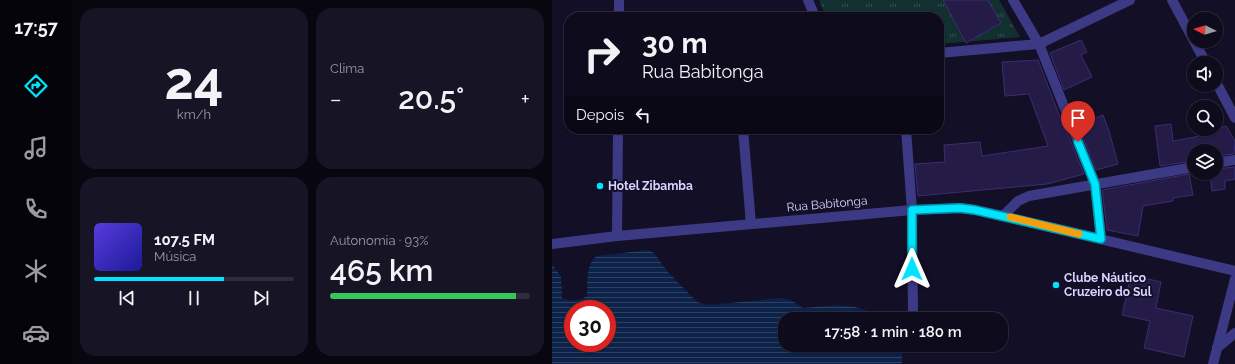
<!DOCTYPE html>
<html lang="pt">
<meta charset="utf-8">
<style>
:root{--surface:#0e0b1c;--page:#171425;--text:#f1f3f6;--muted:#9b9ba3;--line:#2e2b3b;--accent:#00e5ff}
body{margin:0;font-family:Raleway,sans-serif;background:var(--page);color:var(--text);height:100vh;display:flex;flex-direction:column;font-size:15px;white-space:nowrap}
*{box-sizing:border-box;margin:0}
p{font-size:13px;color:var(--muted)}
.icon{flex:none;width:22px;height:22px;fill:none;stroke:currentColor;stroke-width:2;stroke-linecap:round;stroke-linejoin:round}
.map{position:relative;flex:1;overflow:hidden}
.side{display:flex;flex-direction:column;gap:8px;padding:8px;background:#08060f;width:480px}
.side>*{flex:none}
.top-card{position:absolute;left:12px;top:12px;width:380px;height:122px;border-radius:16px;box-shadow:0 1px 3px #0004,0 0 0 1px var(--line);background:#0e0b1c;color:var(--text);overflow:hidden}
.needle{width:26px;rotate:275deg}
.controls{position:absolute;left:635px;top:12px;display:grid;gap:8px}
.controls a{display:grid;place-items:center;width:36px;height:36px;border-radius:50%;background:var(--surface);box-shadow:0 1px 3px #0004,0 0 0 1px var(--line);font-size:20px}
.speed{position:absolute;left:12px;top:300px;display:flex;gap:8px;font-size:20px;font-weight:700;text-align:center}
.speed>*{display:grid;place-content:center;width:52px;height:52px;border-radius:50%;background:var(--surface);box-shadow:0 1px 3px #0004,0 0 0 1px var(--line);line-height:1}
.speed .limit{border:6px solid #d22;background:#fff;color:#111}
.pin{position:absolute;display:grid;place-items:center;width:34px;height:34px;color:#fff;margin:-41px -17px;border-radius:50% 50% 50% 0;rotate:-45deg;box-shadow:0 0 4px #0007}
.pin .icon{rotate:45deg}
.me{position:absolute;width:44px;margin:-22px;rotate:0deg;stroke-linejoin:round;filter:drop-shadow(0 0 3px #0008)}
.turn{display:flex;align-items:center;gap:14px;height:84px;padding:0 12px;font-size:18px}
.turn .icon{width:52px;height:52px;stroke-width:2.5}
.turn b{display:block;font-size:28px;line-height:34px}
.then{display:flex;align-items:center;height:38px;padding:0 12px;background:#0003;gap:8px;font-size:15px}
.big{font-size:30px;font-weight:600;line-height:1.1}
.side .card{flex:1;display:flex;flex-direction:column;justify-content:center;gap:6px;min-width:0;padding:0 14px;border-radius:16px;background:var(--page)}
.side .dial{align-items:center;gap:0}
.dial b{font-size:52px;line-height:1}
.song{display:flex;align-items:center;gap:12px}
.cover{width:48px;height:48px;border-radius:6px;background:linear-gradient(135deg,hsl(250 70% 55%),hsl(240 70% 35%))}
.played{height:4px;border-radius:2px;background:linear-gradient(90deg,var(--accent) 65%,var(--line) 65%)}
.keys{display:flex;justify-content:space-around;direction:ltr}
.heat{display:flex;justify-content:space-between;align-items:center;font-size:22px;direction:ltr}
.charge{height:6px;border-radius:3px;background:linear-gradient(90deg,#34c759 93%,var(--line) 0)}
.side .tiles{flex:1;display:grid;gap:8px;grid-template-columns:repeat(2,1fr)}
.trip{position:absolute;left:226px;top:312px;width:230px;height:40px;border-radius:16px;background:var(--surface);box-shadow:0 1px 3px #0004,0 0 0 1px var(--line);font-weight:600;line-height:40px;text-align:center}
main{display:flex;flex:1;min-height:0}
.tab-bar{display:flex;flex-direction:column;width:72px;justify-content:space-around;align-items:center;background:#06040b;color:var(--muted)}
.tab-bar .icon{width:28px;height:28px}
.tab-bar .on{color:var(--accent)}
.tab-bar b{font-size:18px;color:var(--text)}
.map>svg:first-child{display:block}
.park{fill:url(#park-tufts)}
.water{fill:url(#water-rules);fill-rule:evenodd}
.building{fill:#241b47;stroke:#3b2d73}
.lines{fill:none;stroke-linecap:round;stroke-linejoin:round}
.street{stroke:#3d3a85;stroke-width:10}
.route-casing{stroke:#0095a6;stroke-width:10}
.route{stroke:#00e5ff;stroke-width:7}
.slow{stroke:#f59e0b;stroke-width:7}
.poi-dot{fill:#00e5ff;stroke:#130f26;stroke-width:1.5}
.labels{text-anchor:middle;stroke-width:4;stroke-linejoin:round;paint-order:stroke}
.poi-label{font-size:12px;font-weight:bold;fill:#d9d4ff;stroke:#130f26;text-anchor:start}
.street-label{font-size:12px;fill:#d9d4ff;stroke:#130f26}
</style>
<main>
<nav class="tab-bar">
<b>17:57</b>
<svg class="icon on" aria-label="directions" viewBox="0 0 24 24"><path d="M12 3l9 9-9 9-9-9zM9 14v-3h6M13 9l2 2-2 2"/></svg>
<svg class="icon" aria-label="music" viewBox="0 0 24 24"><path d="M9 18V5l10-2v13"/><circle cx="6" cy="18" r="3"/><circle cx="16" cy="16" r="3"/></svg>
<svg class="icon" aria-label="phone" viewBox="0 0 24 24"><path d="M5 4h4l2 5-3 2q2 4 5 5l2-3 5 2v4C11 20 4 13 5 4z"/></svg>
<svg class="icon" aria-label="climate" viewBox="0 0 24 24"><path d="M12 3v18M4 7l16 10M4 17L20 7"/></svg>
<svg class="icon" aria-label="car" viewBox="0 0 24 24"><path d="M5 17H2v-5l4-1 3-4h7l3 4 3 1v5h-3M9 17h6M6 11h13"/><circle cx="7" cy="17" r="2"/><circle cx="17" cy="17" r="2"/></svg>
</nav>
<section class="side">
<div class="tiles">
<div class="card dial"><b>24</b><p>km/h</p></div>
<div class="card"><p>Clima</p>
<div class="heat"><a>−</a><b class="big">20.5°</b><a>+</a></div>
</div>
<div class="card">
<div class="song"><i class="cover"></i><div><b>107.5 FM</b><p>Música</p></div></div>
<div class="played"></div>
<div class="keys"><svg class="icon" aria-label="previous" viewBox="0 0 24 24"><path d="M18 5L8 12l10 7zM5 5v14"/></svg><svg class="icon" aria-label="pause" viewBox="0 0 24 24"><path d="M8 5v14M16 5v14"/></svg><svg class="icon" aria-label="next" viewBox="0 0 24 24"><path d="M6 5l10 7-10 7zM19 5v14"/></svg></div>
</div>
<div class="card"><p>Autonomia · 93%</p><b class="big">465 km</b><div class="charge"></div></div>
</div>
</section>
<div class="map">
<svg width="683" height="364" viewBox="0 0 683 364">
<defs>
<pattern id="park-tufts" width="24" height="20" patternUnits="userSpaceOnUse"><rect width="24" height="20" fill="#12302f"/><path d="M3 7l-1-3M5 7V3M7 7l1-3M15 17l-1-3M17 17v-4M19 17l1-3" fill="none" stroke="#344d4e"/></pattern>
<pattern id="water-rules" width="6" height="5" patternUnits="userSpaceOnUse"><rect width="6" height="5" fill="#0c2248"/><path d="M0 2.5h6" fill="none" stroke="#2f4163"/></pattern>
</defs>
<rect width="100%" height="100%" fill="#130f26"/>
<polygon class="park" points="267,0 447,0 468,37 387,44 387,17 274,17"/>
<path class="water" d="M96 250 102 253 116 272 145 302 156 305 229 298 239 300 251 308 287 305 303 307 329 315 338 319H233V345H351L350 364H0V265L9 276 10 298C18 302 28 301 35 296 36 283 33 264 45 256ZM21 309H55V343H21Z"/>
<g class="building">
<polygon points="391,0 436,0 449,23 414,43"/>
<polygon points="529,40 535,52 529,55 540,77 512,90 498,53"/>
<polygon points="486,60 513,130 514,130 532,174 495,184 366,196 363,164 393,162 392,145 428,142 430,156 496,146 477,94 453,96 450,62"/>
<polygon points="551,115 557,131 566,164 544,170 526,125"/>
<polygon points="619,124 621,141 643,137 674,126 683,141 682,154 664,156 664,151 642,151 642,159 634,160 635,162 608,166 603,126"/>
<polygon points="683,167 683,179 673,181 673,189 660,191 658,173 664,173 664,169"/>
<polygon points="637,174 641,195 621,198 621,201 591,206 586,236 555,230 550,190"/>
<polygon points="579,275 609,282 604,308 641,316 632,357 592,348 598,321 570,315"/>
</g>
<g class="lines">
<g class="street">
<polyline points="256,0 263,17"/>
<polyline points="461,0 487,44 543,184 549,239"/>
<polyline points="620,0 642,41"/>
<polyline points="67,17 67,0"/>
<polyline points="642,41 654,63"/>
<polyline points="387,53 487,44 578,0"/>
<polyline points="664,82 683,118"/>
<polyline points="191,129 199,224"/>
<polyline points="354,129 360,210 361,313"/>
<polyline points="664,163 683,160"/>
<polyline points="451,216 466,201 477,196 642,167"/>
<polyline points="65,236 66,129"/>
<polyline points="0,244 65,236 360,210 408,208 423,210 451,216 683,271"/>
<polyline points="665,348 683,333"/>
<polyline points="661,364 683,279"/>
</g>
</g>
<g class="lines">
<g class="route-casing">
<polyline id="route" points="360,269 360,210 408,208 423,210 549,239 543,184 526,142"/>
</g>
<use href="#route" class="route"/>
<polyline class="slow" points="458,217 527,234"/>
</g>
<g class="poi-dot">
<circle cx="48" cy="186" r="4"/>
<circle cx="504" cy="285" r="4"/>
</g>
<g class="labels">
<g class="poi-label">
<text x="56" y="190">Hotel Zibamba</text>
<text x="512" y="282">Clube Náutico<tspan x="512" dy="14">Cruzeiro do Sul</tspan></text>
</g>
<g class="street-label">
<text transform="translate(275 204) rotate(-5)" y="4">Rua Babitonga</text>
</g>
</g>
</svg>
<div class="controls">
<a><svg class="needle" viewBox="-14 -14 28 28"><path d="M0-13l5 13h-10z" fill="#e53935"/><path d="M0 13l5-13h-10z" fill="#9b9ba3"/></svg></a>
<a><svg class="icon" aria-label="sound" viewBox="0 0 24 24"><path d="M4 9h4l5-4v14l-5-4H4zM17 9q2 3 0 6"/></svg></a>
<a><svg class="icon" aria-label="search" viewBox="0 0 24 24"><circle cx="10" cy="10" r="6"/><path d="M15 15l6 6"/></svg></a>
<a><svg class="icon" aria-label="layers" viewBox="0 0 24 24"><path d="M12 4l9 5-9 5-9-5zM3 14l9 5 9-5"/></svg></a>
</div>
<div class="speed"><div class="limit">30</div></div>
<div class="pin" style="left:526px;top:142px;background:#d93025"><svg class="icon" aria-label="arrive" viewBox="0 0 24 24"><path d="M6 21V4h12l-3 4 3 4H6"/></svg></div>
<svg class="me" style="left:360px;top:269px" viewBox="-20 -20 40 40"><path d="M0-17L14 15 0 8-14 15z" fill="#00e5ff" stroke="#fff" stroke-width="4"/></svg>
<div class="trip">17:58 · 1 min · 180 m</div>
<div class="top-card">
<div class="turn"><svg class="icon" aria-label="right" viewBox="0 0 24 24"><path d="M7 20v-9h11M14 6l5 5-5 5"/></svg><div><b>30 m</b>Rua Babitonga</div></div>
<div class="then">Depois<svg class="icon" aria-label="left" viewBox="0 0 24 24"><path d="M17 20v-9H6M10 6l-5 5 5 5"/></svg></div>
</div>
</div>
</main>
